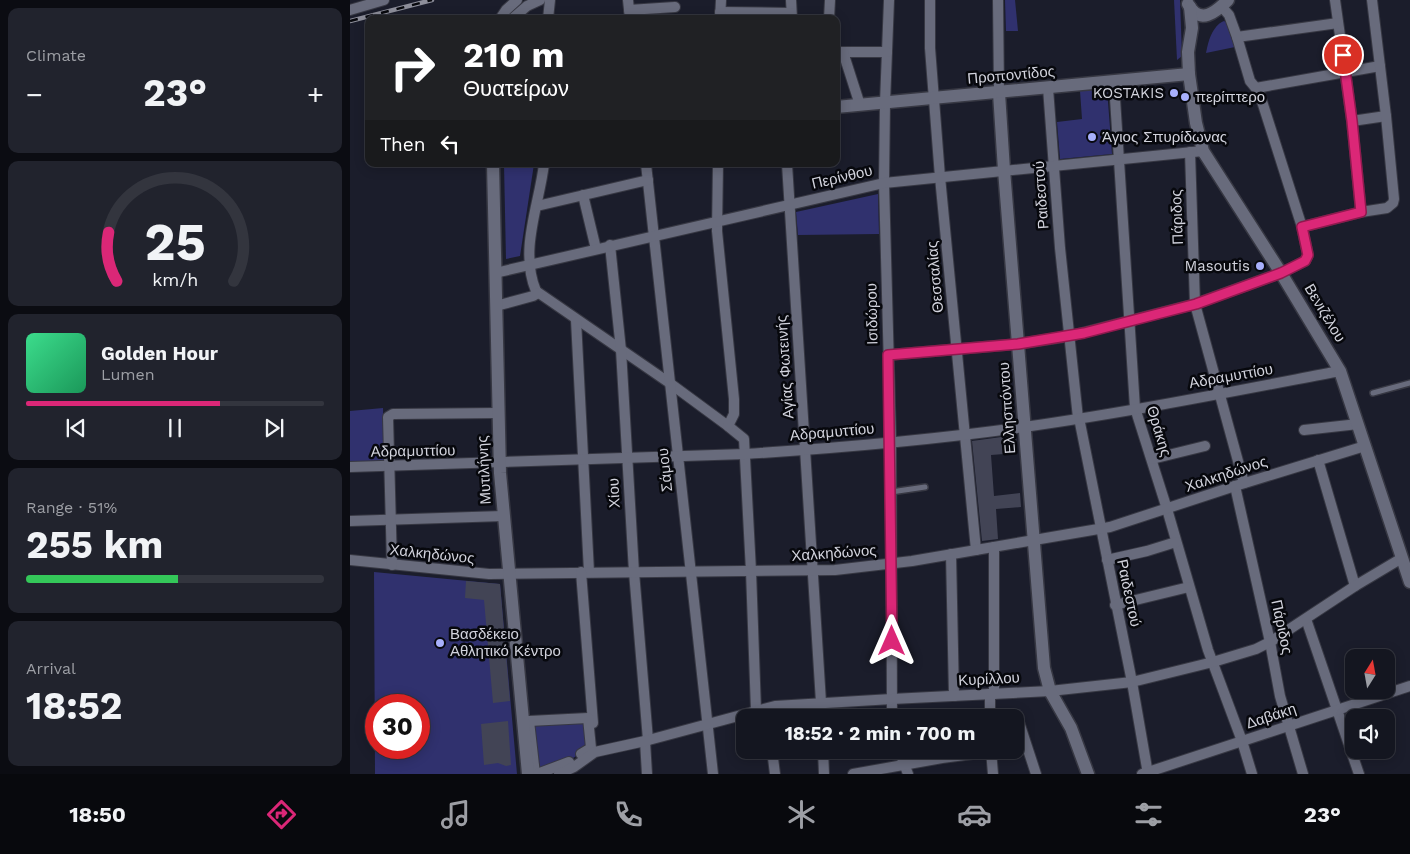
<!DOCTYPE html>
<meta charset="utf-8">
<style>
:root{--surface:#141620;--page:#21232d;--text:#f1f3f6;--muted:#9d9fa5;--line:#33353e;--accent:#db2777}
body{margin:0;font-family:"Work Sans",sans-serif;background:var(--page);color:var(--text);height:100vh;display:flex;flex-direction:column;font-size:19px;white-space:nowrap}
*{box-sizing:border-box;margin:0}
p{font-size:16px;color:var(--muted)}
.icon{flex:none;width:28px;height:28px;fill:none;stroke:currentColor;stroke-width:2;stroke-linecap:round;stroke-linejoin:round}
.map{position:relative;flex:1;overflow:hidden}
.drawer{display:flex;flex-direction:column;gap:8px;padding:8px;background:#0b0c12;width:350px}
.drawer>*{flex:none}
.banner{position:absolute;left:15px;top:15px;width:475px;height:152px;border-radius:10px;box-shadow:0 2px 12px #0003,0 0 0 1px var(--line);background:#202124;color:#fff;overflow:hidden}
.needle{width:32px;rotate:11deg}
.fabs{position:absolute;left:995px;top:649px;display:grid;gap:10px}
.fabs a{display:grid;place-items:center;width:50px;height:50px;border-radius:10px;background:var(--surface);box-shadow:0 2px 12px #0003,0 0 0 1px var(--line);font-size:25px}
.speed{position:absolute;left:15px;top:694px;display:flex;gap:10px;font-size:25px;font-weight:700;text-align:center}
.speed>*{display:grid;place-content:center;width:65px;height:65px;border-radius:50%;background:var(--surface);box-shadow:0 2px 12px #0003,0 0 0 1px var(--line);line-height:1}
.speed .limit{border:8px solid #d22;background:#fff;color:#111}
.pin{position:absolute;display:grid;place-items:center;width:42px;height:42px;color:#fff;margin:-21px;border:2px solid #fff;border-radius:50%;box-shadow:0 1px 5px #0007}
.me{position:absolute;width:55px;margin:-28px;rotate:0deg;stroke-linejoin:round;filter:drop-shadow(0 0 4px #0008)}
.turn{display:flex;align-items:center;gap:18px;height:105px;padding:0 15px;font-size:22px}
.turn .icon{width:65px;height:65px;stroke-width:2.5}
.turn b{display:block;font-size:35px;line-height:42px}
.then{display:flex;align-items:center;height:48px;padding:0 15px;background:#0003;gap:10px;font-size:19px}
.big{font-size:38px;font-weight:700;line-height:1.1}
.drawer .widget{flex:1;display:flex;flex-direction:column;justify-content:center;gap:8px;min-width:0;padding:0 18px;border-radius:10px;background:var(--page)}
.drawer .dial{align-items:center;gap:0}
.dial svg{height:130px;overflow:visible;fill:none;stroke:var(--line);stroke-width:7;stroke-linecap:round;text-anchor:middle}
.dial text{fill:var(--text);stroke:none}
.song{display:flex;align-items:center;gap:15px}
.cover{width:60px;height:60px;border-radius:8px;background:linear-gradient(135deg,hsl(150 70% 55%),hsl(150 70% 35%))}
.played{height:5px;border-radius:2px;background:linear-gradient(90deg,var(--accent) 65%,var(--line) 65%)}
.keys{display:flex;justify-content:space-around;direction:ltr}
.heat{display:flex;justify-content:space-between;align-items:center;font-size:28px;direction:ltr}
.charge{height:8px;border-radius:4px;background:linear-gradient(90deg,#34c759 51%,var(--line) 0)}
.trip{position:absolute;left:386px;top:709px;width:288px;height:50px;border-radius:10px;background:var(--surface);box-shadow:0 2px 12px #0003,0 0 0 1px var(--line);font-weight:700;line-height:50px;text-align:center}
.dock{display:flex;height:80px;justify-content:space-around;align-items:center;background:#08090d;color:var(--muted)}
.dock .icon{width:35px;height:35px}
.dock .selected{color:var(--accent)}
.dock b{font-size:22px;color:var(--text)}
main{display:flex;flex:1;min-height:0}
.map>svg:first-child{display:block}
.green{fill:#30316e;fill-rule:evenodd}
.building{fill:#424455}
.lines{fill:none;stroke-linecap:round;stroke-linejoin:round}
.lane-casing{stroke:#373843;stroke-width:8}
.street-casing{stroke:#373843;stroke-width:12}
.secondary-casing{stroke:#373843;stroke-width:15}
.lane{stroke:#686b7c;stroke-width:5}
.street{stroke:#686b7c;stroke-width:10}
.secondary{stroke:#686b7c;stroke-width:12}
.rail-casing{stroke:#8d8e9a;stroke-width:4.5}
.rail{stroke:#07080d;stroke-width:2.5;stroke-dasharray:8;stroke-linecap:butt}
.route-casing{stroke:#8e194d;stroke-width:12}
.route{stroke:#db2777;stroke-width:9}
.poi-dot{fill:#a8b0fc;stroke:#07080d;stroke-width:2}
.labels{text-anchor:middle;stroke-width:5;stroke-linejoin:round;paint-order:stroke}
.street-label{font-size:15px;fill:#d2d3dd;stroke:#07080d}
.poi-label{font-size:15px;fill:#d2d3dd;stroke:#07080d;text-anchor:start}
</style>
<main>
<section class="drawer">
<div class="widget"><p>Climate</p>
<div class="heat"><a>−</a><b class="big">23°</b><a>+</a></div>
</div>
<div class="widget dial"><svg viewBox="0 0 100 80">
<path d="M14 69A42 42 0 1 1 86 69"/>
<path d="M14 69A42 42 0 0 1 9 39" stroke="#db2777"/>
<text x="50" y="56" font-size="32" font-weight="700">25</text>
<text x="50" y="72" font-size="11">km/h</text>
</svg></div>
<div class="widget">
<div class="song"><i class="cover"></i><div><b>Golden Hour</b><p>Lumen</p></div></div>
<div class="played"></div>
<div class="keys"><svg class="icon" aria-label="previous" viewBox="0 0 24 24"><path d="M18 5L8 12l10 7zM5 5v14"/></svg><svg class="icon" aria-label="pause" viewBox="0 0 24 24"><path d="M8 5v14M16 5v14"/></svg><svg class="icon" aria-label="next" viewBox="0 0 24 24"><path d="M6 5l10 7-10 7zM19 5v14"/></svg></div>
</div>
<div class="widget"><p>Range · 51%</p><b class="big">255 km</b><div class="charge"></div></div>
<div class="widget"><p>Arrival</p><b class="big">18:52</b></div>
</section>
<div class="map">
<svg width="1060" height="774" viewBox="0 0 1060 774">
<rect width="100%" height="100%" fill="#1b1d2b"/>
<g class="green">
<polygon points="655,0 665,0 668,31 656,31"/>
<polygon points="824,0 830,0 832,56 827,60"/>
<path d="M874 21 876 22 885 47 856 53C858 42 862 26 874 21Z"/>
<polygon points="757,89 762,154 710,159 707,122 732,119 730,91"/>
<polygon points="154,164 184,164 170,256 156,259"/>
<polygon points="528,194 529,234 448,235 446,212"/>
<polygon points="33,408 34,461 0,462 0,411"/>
<path d="M24 572 150 584 167 774H25ZM26 705H69V748H26Z"/>
<polygon points="237,719 239,747 216,763 187,773 181,722"/>
</g>
<g class="building">
<polygon points="666,435 667,453 641,455 644,496 670,493 671,507 646,509 648,539 632,541 622,441"/>
<polygon points="116,581 150,584 160,701 143,703 134,600 115,598"/>
<polygon points="158,721 161,765 156,766 148,763 134,765 131,724"/>
</g>
<g class="lines">
<g class="lane-casing">
<g id="lane">
<polyline points="1023,393 1060,383"/>
<polyline points="541,492 575,487"/>
</g>
</g>
<g class="street-casing">
<g id="street">
<polyline points="278,0 280,19"/>
<polyline points="441,0 442,18"/>
<polyline points="539,0 535,103 534,183 541,442 542,718"/>
<polyline points="580,0 580,48 590,177 626,550"/>
<polyline points="648,0 649,93"/>
<polyline points="985,0 1002,121 1011,212"/>
<polyline points="0,10 34,0"/>
<polyline points="279,10 325,7"/>
<polyline points="370,12 441,13"/>
<polyline points="150,19 156,10 167,0"/>
<polyline points="162,19 177,6 190,0"/>
<polyline points="198,19 200,0"/>
<polyline points="370,19 371,0"/>
<polyline points="479,19 480,0"/>
<polyline points="887,37 988,23"/>
<polyline points="486,52 537,52"/>
<polyline points="493,52 510,105"/>
<polyline points="764,83 785,408 817,509 858,650 892,741 902,774"/>
<polyline points="698,88 710,248 728,418"/>
<polyline points="906,88 1030,66"/>
<polyline points="1002,121 1036,116"/>
<polyline points="840,152 845,304 894,483"/>
<path d="M194 164C189 206 169 250 186 291L321 384 378 426 394 439 401 571 406 710"/>
<polyline points="296,164 363,774"/>
<polyline points="368,164 367,231 384,399 384,414 378,426"/>
<polyline points="437,164 472,718"/>
<polyline points="233,195 246,249"/>
<polyline points="187,206 298,180"/>
<polyline points="952,227 1011,212 1037,208 1043,203 1044,199 1036,116 1022,0"/>
<polyline points="260,245 271,350 284,572 298,740"/>
<polyline points="145,273 534,183 853,151"/>
<polyline points="146,306 183,296 188,293"/>
<polyline points="226,320 239,572"/>
<polyline points="538,355 668,344 720,336 845,304 931,273 955,261 958,255 952,227 909,92 900,81 887,37 879,15 871,6"/>
<polyline points="729,418 782,682 798,774"/>
<polyline points="954,430 1008,424"/>
<polyline points="802,459 855,446"/>
<polyline points="968,460 1005,586"/>
<path d="M0 467 395 454C488 448 582 440 674 427 780 412 885 391 990 371"/>
<polyline points="885,486 920,642 930,696 953,774"/>
<polyline points="0,521 153,516"/>
<polyline points="601,554 604,696"/>
<polyline points="0,560 139,574 485,570 562,561 760,527 885,486 1015,446"/>
<polyline points="757,560 797,551 826,542"/>
<polyline points="42,565 38,417 43,414 148,413"/>
<polyline points="231,572 243,723"/>
<polyline points="765,605 839,587"/>
<polyline points="956,619 1009,774"/>
<polyline points="640,694 640,718"/>
<polyline points="644,694 644,547"/>
<polyline points="669,722 686,774"/>
<polyline points="295,741 297,774"/>
<polyline points="422,750 425,774"/>
<polyline points="473,750 474,774"/>
<polyline points="549,750 558,774"/>
<polyline points="641,750 643,774"/>
<polyline points="185,774 179,721 238,718 241,748 231,754"/>
<polyline points="187,774 219,762"/>
<polyline points="209,774 224,767 245,752 295,741 425,706 542,699 700,691 782,682 863,662 906,649 920,642 1005,586 1052,558"/>
<polyline points="503,774 592,758 630,753 642,754"/>
<polyline points="792,774 1060,686"/>
</g>
</g>
<g class="secondary-casing">
<g id="secondary">
<path d="M838 4C850 26 866 12 878 0"/>
<polyline points="840,7 842,28 838,52 839,74 846,123 853,151 931,273 990,371 1060,582"/>
<polyline points="649,93 654,170 694,668 700,691 721,728 738,774"/>
<polyline points="486,107 839,74"/>
<polyline points="143,164 150,473 178,774"/>
</g>
</g>
<use href="#lane" class="lane"/>
<use href="#street" class="street"/>
<use href="#secondary" class="secondary"/>
<g class="rail-casing">
<polyline id="rail" points="0,21 82,0"/>
</g>
<use href="#rail" class="rail"/>
</g>
<g class="lines">
<g class="route-casing">
<polyline id="route" points="542,641 538,355 668,344 734,333 846,304 931,273 955,261 958,255 952,227 1011,212 1002,121 993,55"/>
</g>
<use href="#route" class="route"/>
</g>
<g class="poi-dot">
<circle cx="824" cy="93" r="5"/>
<circle cx="835" cy="97" r="5"/>
<circle cx="742" cy="137" r="5"/>
<circle cx="910" cy="266" r="5"/>
<circle cx="90" cy="643" r="5"/>
</g>
<g class="labels">
<g class="street-label">
<text transform="translate(661 75) rotate(-5)" y="5">Προποντίδος</text>
<text transform="translate(492 177) rotate(-13)" y="5">Περίνθου</text>
<text transform="translate(691 195) rotate(-94)" y="5">Ραιδεστού</text>
<text transform="translate(827 217) rotate(-92)" y="5">Πάριδος</text>
<text transform="translate(585 277) rotate(-95)" y="5">Θεσσαλίας</text>
<text transform="translate(975 313) rotate(59)" y="5">Βενιζέλου</text>
<text transform="translate(522 314) rotate(-91)" y="5">Ισιδώρου</text>
<text transform="translate(435 367) rotate(-94)" y="5">Αγίας Φωτεινής</text>
<text transform="translate(881 376) rotate(-10)" y="5">Αδραμυττίου</text>
<text transform="translate(657 408) rotate(-94)" y="5">Ελλησπόντου</text>
<text transform="translate(809 431) rotate(73)" y="5">Θράκης</text>
<text transform="translate(482 432) rotate(-5)" y="5">Αδραμυττίου</text>
<text transform="translate(63 451) rotate(-1)" y="5">Αδραμυττίου</text>
<text transform="translate(134 470) rotate(-93)" y="5">Μυτιλήνης</text>
<text transform="translate(315 470) rotate(-96)" y="5">Σάμου</text>
<text transform="translate(876 474) rotate(-18)" y="5">Χαλκηδώνος</text>
<text transform="translate(264 493) rotate(-93)" y="5">Χίου</text>
<text transform="translate(484 553) rotate(-4)" y="5">Χαλκηδώνος</text>
<text transform="translate(82 554) rotate(6)" y="5">Χαλκηδώνος</text>
<text transform="translate(779 593) rotate(78)" y="5">Ραιδεστού</text>
<text transform="translate(932 627) rotate(78)" y="5">Πάριδος</text>
<text transform="translate(639 679) rotate(-3)" y="5">Κυρίλλου</text>
<text transform="translate(921 716) rotate(-18)" y="5">Δαβάκη</text>
</g>
<g class="poi-label">
<text x="814" y="98" text-anchor="end">KOSTAKIS</text>
<text x="845" y="102">περίπτερο</text>
<text x="752" y="142">Άγιος Σπυρίδωνας</text>
<text x="900" y="271" text-anchor="end">Masoutis</text>
<text x="100" y="639">Βασδέκειο<tspan x="100" dy="17">Αθλητικό Κέντρο</tspan></text>
</g>
</g>
</svg>
<div class="fabs">
<a><svg class="needle" viewBox="-14 -14 28 28"><path d="M0-13l5 13h-10z" fill="#e53935"/><path d="M0 13l5-13h-10z" fill="#9d9fa5"/></svg></a>
<a><svg class="icon" aria-label="sound" viewBox="0 0 24 24"><path d="M4 9h4l5-4v14l-5-4H4zM17 9q2 3 0 6"/></svg></a>
</div>
<div class="speed"><div class="limit">30</div></div>
<div class="pin" style="left:993px;top:55px;background:#d93025"><svg class="icon" aria-label="arrive" viewBox="0 0 24 24"><path d="M6 21V4h12l-3 4 3 4H6"/></svg></div>
<svg class="me" style="left:542px;top:641px" viewBox="-20 -20 40 40"><path d="M0-17L14 15 0 8-14 15z" fill="#db2777" stroke="#fff" stroke-width="4"/></svg>
<div class="trip">18:52 · 2 min · 700 m</div>
<div class="banner">
<div class="turn"><svg class="icon" aria-label="right" viewBox="0 0 24 24"><path d="M7 20v-9h11M14 6l5 5-5 5"/></svg><div><b>210 m</b>Θυατείρων</div></div>
<div class="then">Then<svg class="icon" aria-label="left" viewBox="0 0 24 24"><path d="M17 20v-9H6M10 6l-5 5 5 5"/></svg></div>
</div>
</div>
</main>
<nav class="dock">
<b>18:50</b>
<svg class="icon selected" aria-label="directions" viewBox="0 0 24 24"><path d="M12 3l9 9-9 9-9-9zM9 14v-3h6M13 9l2 2-2 2"/></svg>
<svg class="icon" aria-label="music" viewBox="0 0 24 24"><path d="M9 18V5l10-2v13"/><circle cx="6" cy="18" r="3"/><circle cx="16" cy="16" r="3"/></svg>
<svg class="icon" aria-label="phone" viewBox="0 0 24 24"><path d="M5 4h4l2 5-3 2q2 4 5 5l2-3 5 2v4C11 20 4 13 5 4z"/></svg>
<svg class="icon" aria-label="climate" viewBox="0 0 24 24"><path d="M12 3v18M4 7l16 10M4 17L20 7"/></svg>
<svg class="icon" aria-label="car" viewBox="0 0 24 24"><path d="M5 17H2v-5l4-1 3-4h7l3 4 3 1v5h-3M9 17h6M6 11h13"/><circle cx="7" cy="17" r="2"/><circle cx="17" cy="17" r="2"/></svg>
<svg class="icon" aria-label="filters" viewBox="0 0 24 24"><path d="M4 7h16M4 17h16"/><circle cx="9" cy="7" r="2"/><circle cx="15" cy="17" r="2"/></svg>
<b>23°</b>
</nav>
